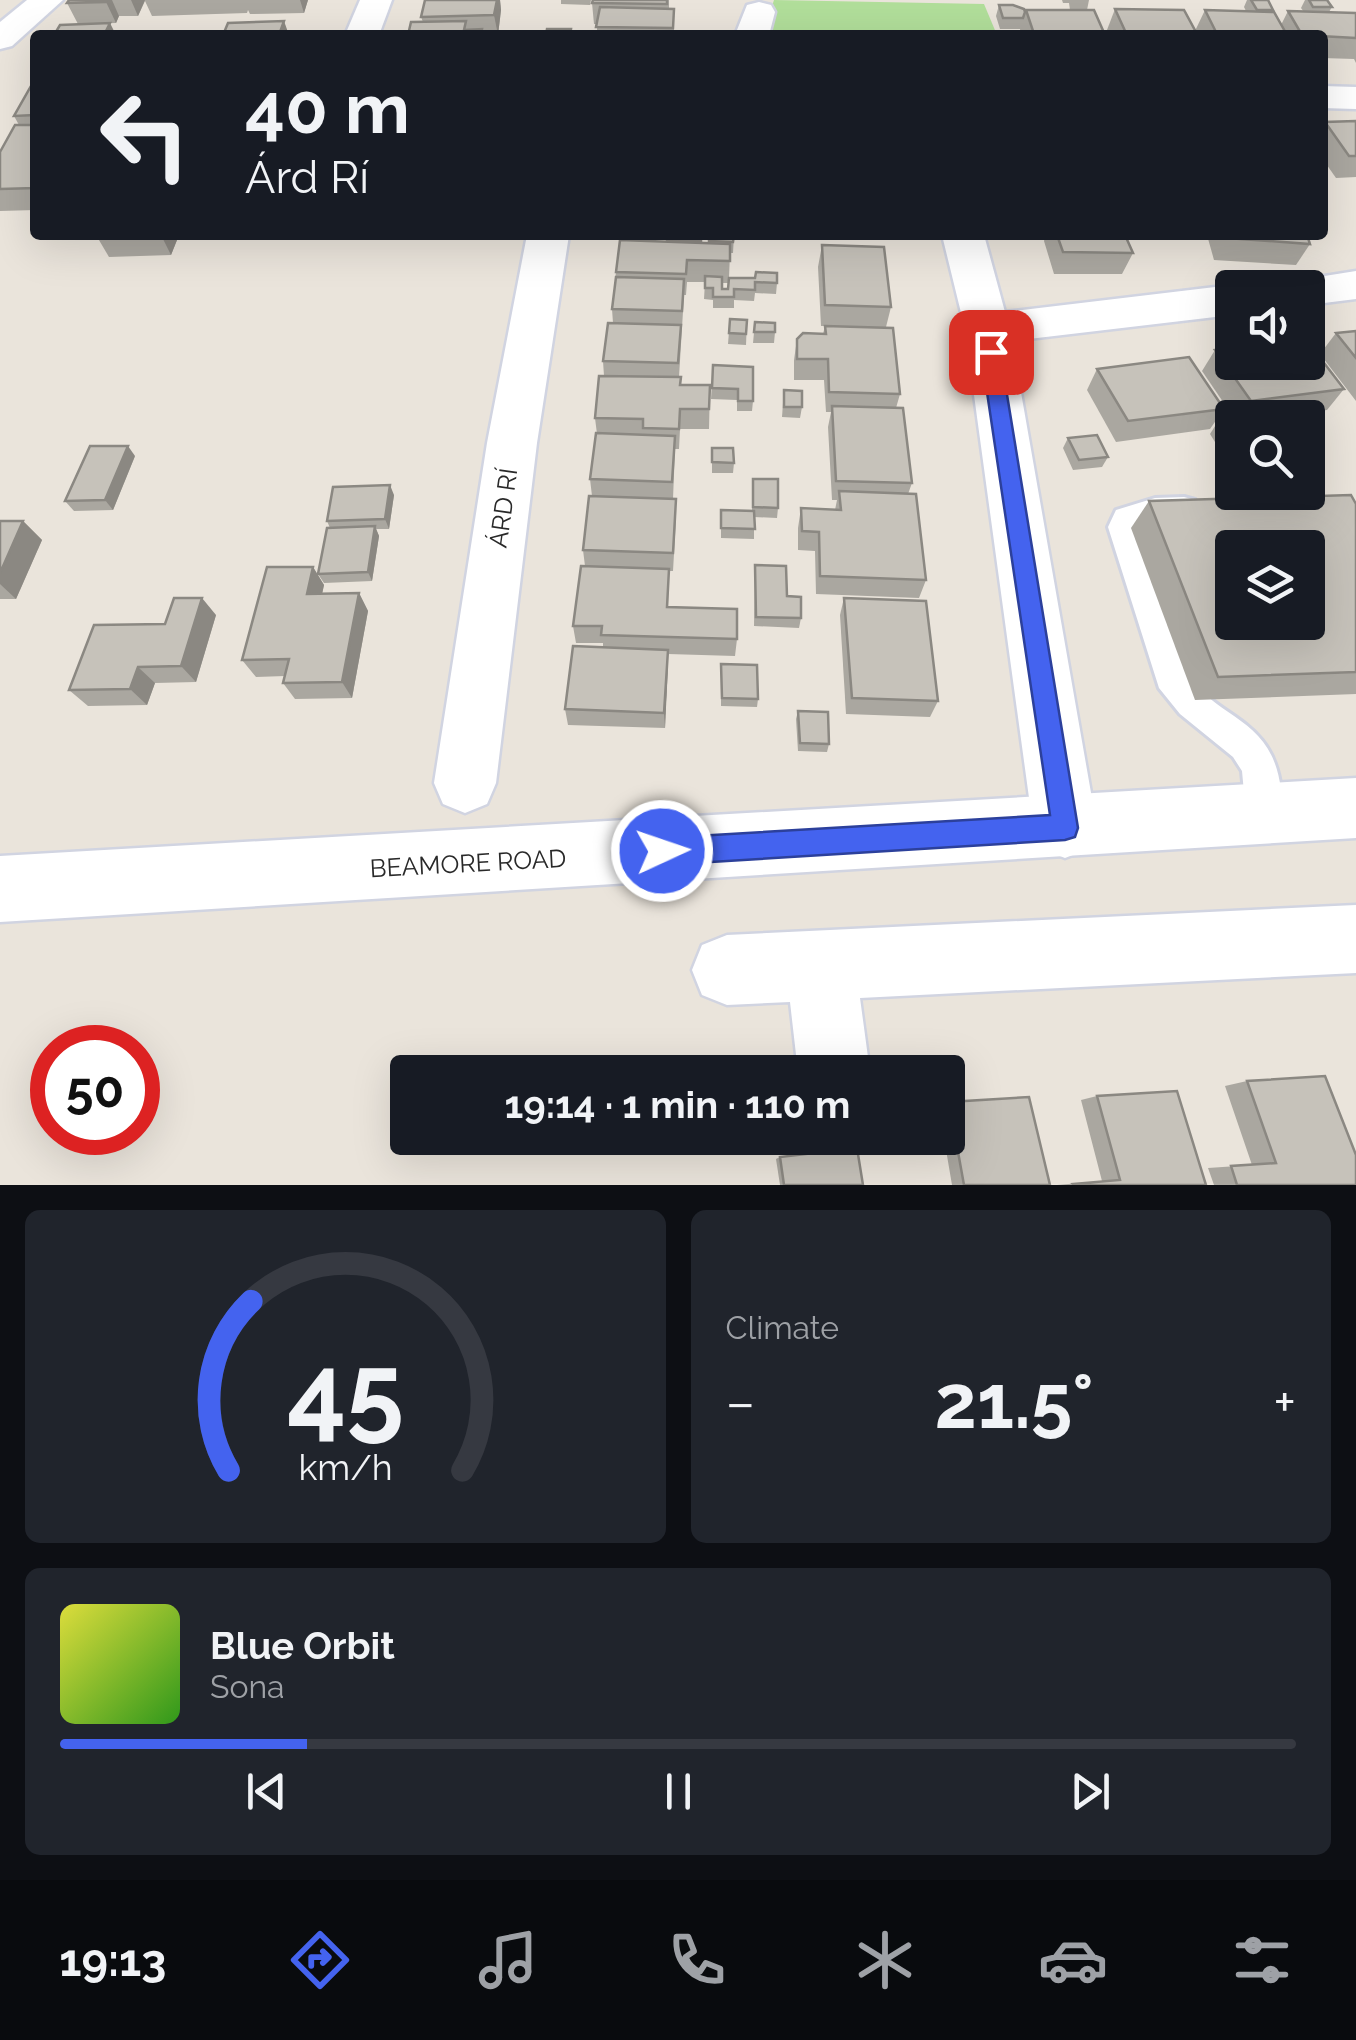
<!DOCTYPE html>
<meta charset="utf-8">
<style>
:root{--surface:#171b24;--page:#20242c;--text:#f1f3f6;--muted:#9ea1a6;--line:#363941;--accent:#4463ef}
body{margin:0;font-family:Raleway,sans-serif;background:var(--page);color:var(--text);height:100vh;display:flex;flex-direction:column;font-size:38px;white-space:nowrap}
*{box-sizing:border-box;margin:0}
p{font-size:32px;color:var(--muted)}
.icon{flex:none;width:55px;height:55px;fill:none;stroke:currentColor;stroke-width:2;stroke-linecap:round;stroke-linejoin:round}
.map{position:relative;height:1185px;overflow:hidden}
.sheet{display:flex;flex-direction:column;gap:25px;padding:25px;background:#0d0f14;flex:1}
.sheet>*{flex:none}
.hud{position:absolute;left:30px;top:30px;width:1298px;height:210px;border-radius:10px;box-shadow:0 10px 40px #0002;background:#171b24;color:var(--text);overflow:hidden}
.controls{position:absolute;left:1215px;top:270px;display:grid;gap:20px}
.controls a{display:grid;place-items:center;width:110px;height:110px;border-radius:10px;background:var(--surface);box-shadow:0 10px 40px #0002;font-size:50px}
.speed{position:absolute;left:30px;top:1025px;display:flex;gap:20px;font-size:50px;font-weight:700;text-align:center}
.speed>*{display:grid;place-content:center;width:130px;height:130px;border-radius:50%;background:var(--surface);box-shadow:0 10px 40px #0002;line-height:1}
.speed .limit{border:15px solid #d22;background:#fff;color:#111}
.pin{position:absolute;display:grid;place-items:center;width:85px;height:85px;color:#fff;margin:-42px;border-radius:20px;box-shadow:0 5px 15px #0006}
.me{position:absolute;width:110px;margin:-55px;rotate:87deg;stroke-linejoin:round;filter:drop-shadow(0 0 8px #0008)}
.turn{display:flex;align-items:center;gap:35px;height:210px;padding:0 50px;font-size:45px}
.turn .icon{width:130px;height:130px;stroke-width:2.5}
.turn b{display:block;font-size:70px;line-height:85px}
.big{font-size:75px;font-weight:700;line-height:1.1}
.sheet .widget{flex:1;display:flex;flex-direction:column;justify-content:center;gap:15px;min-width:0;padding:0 35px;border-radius:15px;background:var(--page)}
.sheet .dial{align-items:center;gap:0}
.dial svg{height:260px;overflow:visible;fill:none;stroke:var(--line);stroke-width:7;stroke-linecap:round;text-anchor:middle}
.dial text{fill:var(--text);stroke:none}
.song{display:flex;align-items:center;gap:30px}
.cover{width:120px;height:120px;border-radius:15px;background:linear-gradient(135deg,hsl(60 70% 55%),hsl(110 70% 35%))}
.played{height:10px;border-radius:5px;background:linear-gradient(90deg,var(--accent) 20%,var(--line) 20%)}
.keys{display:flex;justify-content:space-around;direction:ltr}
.heat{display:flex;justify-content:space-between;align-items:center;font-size:55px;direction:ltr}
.sheet .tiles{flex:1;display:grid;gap:25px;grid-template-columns:1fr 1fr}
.widget:last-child{grid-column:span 2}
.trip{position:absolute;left:390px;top:1055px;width:575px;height:100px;border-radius:10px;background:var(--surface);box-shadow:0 10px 40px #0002;font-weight:700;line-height:100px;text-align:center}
.menu{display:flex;height:160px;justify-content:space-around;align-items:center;background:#090b0e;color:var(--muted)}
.menu .icon{width:70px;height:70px}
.menu .active{color:var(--accent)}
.menu b{font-size:45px;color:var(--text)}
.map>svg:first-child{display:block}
.green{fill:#b1de9a}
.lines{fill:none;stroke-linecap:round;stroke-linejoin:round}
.lane-casing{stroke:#d1d4e1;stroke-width:6}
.street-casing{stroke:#d1d4e1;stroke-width:5}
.secondary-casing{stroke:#d1d4e1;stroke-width:5}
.lane{fill:#fff;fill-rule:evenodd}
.street{fill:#fff;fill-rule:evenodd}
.secondary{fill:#fff;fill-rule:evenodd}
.wall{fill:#aaa7a0;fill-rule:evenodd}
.shaded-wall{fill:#8b8882}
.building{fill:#c6c2ba;stroke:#8b8882;stroke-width:2.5;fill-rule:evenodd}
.route{fill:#4463ef;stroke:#2c409b;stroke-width:2.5}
.labels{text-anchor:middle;stroke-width:8;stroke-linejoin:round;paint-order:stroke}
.street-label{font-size:25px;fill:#292929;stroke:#fff}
</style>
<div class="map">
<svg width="1356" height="1185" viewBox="0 0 1356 1185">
<rect width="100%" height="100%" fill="#eae4db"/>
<polygon class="green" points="774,0 984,4 997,35 762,35"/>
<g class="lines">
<g class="lane-casing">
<path id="lane" d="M1184 497 1195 500 1199 509 1195 518 1140 527C1154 573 1165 623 1185 667 1210 721 1272 712 1281 790 1283 804 1284 813 1278 827L1265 832 1252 827 1246 814 1242 771 1233 757 1180 714 1159 688 1108 527 1116 510 1155 498Z"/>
</g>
<g class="street-casing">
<g id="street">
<polygon points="27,0 63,0 12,46 0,49 0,22"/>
<polygon points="360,0 392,0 379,35 345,35"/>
<polygon points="759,2 771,5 775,12 769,35 735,35 747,5"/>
<polygon points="1322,86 1356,87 1356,109 1322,108"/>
<polygon points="527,235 569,235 537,443 496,783 487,804 465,813 443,804 434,783 487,443"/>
<polygon points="942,235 984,235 1005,312 1232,285 1240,288 1232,288 1232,315 1012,341 1097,827 1088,849 1065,858 1042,849 1033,827 965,329"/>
<polygon points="1356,271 1356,299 1308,305 1308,288 1288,288 1293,281"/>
<polygon points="1356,905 1356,973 860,998 870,1072 798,1072 790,1002 727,1005 702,995 692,970 702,945 727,935"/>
</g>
</g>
<g class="secondary-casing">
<polygon id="secondary" points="1356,778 1356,838 0,922 0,856"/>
</g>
<use href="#lane" class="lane"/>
<use href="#street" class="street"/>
<use href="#secondary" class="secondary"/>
</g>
<g class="wall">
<polygon points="69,0 308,0 304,13 250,14 248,10 247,13 152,16 145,1 138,16 119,16 116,23 78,24 67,3"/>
<polygon points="425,0 500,0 501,10 498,35 408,35 423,22 421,17"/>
<polygon points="561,0 591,0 590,5 561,4"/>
<polygon points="669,0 669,8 674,9 674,35 597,35 597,24 594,24 592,3"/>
<polygon points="1062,0 1089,0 1087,10 1105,35 1021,35 1020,29 1000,29 996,16 999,5 1025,12 1026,10 1070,10 1069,3 1063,3"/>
<polygon points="1247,0 1268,0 1273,10 1272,12 1281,25 1288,11 1304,12 1301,8 1305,0 1327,0 1332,7 1329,12 1356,13 1356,63 1354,59 1322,58 1322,35 1197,35 1195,31 1205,10 1246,11 1244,7"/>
<polygon points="1115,9 1196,35 1110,35 1107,30"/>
<polygon points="35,79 35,210 0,211 0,152 19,125 14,116"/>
<polygon points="1356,121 1356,177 1336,178 1322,158 1322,126 1325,122"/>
<polygon points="96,235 179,235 171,255 109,257"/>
<polygon points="364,235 433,235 432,239 366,240"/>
<path d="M667 235H702L701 243H709V235H734L733 253H730L729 278 777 283 776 294 755 293 754 301 734 300V308H713V300L704 299 705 282H687L686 295H684L679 377 680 385H710L709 429H680L679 449H675L673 499 676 519 673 571H669L668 607 737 639 735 656 668 654 665 728 568 725 565 709 603 647V643H576L573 626 585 566 583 550 592 496 590 479 597 434 595 418 604 376 603 361 613 323 612 309 616 272 667 242ZM722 283H729L728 289H722Z"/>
<polygon points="1042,235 1125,235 1133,253 1122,274 1054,274 1044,241 1045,237 1042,237"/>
<polygon points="1207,235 1307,235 1310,244 1296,265 1214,260"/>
<polygon points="822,245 891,307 886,327 900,394 896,408 912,483 908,494 926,580 919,598 816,594 815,551 798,550 798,528 801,508 835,510 837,500 832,500 828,427 831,412 826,412 824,380 794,380 794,360 797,339 823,334 825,326 821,326 818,267"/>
<polygon points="730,319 747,320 746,345 728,344"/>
<polygon points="755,322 775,332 774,343 753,343"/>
<polygon points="1356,331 1356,401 1320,354 1336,333"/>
<polygon points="1215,350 1344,389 1327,410 1266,418 1234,418 1202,371"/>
<polygon points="713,365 753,401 752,411 737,411 737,400 711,399"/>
<polygon points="1097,369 1224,409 1210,429 1116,442 1087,390"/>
<polygon points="784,390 802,407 800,418 782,417"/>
<polygon points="1232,421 1232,448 1220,450 1210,434 1217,423"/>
<polygon points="1068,438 1108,457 1102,467 1073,470 1063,448"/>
<polygon points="712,448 734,463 733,473 712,473"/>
<polygon points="135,456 113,510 74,511 65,501"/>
<polygon points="753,479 778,508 777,518 754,517 754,539 721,538 721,510 752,511"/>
<polygon points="394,495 389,529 376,529 379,536 372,581 324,583 318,574 330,528 327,521"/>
<polygon points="1149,501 1356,504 1356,694 1195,700 1131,528"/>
<polygon points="0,521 23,521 42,540 16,599 0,599"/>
<polygon points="755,565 787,596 801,618 799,628 754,626"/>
<polygon points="313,567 324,585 322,594 359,593 368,611 352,698 295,699 283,683 285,676 256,677 242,660"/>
<polygon points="844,598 938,701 930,717 846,714 840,615"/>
<polygon points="216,615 196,682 155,683 147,705 88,706 69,690 165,624"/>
<polygon points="721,664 758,699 757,707 721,706"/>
<polygon points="798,711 829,744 827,752 798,751 796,719"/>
<polygon points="1247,1081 1356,1185 1214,1185 1208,1168 1252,1165 1225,1086"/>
<polygon points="1097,1096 1206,1185 1057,1185 1102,1181 1081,1100"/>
<polygon points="1029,1097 1050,1185 952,1185 944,1138 948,1138 948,1103"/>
<polygon points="780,1157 863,1185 780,1185 776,1159"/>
</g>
<g class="shaded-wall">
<polygon points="107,0 112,0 119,16 116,23 106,2"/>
<polygon points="131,0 145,0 138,16"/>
<polygon points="300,0 308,0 304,13"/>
<polygon points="497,0 500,0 501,10 498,35 494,15"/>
<polygon points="284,21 289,35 279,35"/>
<polygon points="110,23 116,35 104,35"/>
<polygon points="161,235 179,235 171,255"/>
<polygon points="128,446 135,456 113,510 105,500"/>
<polygon points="390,485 394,495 389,529 385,519"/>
<polygon points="23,521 42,540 16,599 0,584 0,573"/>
<polygon points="375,526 379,536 372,581 368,572"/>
<polygon points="313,567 324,585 318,612 307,594"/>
<polygon points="359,593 368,611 352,698 342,682"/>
<polygon points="202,598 216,615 196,682 181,666"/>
<polygon points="668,650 668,666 665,728 664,713"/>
<polygon points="138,667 155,683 147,705 130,689"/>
</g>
<g class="building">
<polygon points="69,0 107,0 106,2 67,3"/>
<polygon points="425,0 497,0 494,15 421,17"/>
<polygon points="593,0 667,0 667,4 592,3"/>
<polygon points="1251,0 1268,0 1273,10 1257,10"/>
<polygon points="1309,0 1327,0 1332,7 1313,7"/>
<polygon points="999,5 1013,5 1024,9 1025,12 1023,18 1003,18"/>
<polygon points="600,7 674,9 673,28 596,27"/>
<polygon points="1115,9 1184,10 1197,34 1126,33"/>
<polygon points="1026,10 1094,10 1105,35 1034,34"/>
<polygon points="1205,10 1274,12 1287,35 1217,34"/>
<polygon points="1288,11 1356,13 1356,38 1302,35"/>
<polygon points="284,21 279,35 223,35 228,23"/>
<polygon points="466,21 464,30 482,29 481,35 408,35 411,22"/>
<polygon points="110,23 104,35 54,35 60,25"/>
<polygon points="547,29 571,29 570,35 546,35"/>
<polygon points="607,34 666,35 607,35"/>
<polygon points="35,79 35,115 14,116"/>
<polygon points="1356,121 1356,156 1349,156 1325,122"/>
<polygon points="15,125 35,125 35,188 0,189 0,152"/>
<polygon points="667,235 701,235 701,241 667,240"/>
<polygon points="709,235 734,235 733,242 709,241"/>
<polygon points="1057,235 1125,235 1133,253 1063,252"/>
<polygon points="1226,235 1307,235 1310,244 1227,238"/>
<polygon points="620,240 730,244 730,261 687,260 686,274 616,272"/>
<polygon points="822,245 884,247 891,307 825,305"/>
<polygon points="756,272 777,273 777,283 755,282 755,290 734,289 734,297 713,297 713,288 705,288 705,276 722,277 722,289 728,289 729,278 755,278"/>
<polygon points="616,277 684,279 682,311 612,309"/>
<polygon points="730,319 747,320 746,334 729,333"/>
<polygon points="755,322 775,323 775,332 754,332"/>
<polygon points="608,323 681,325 678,363 603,361"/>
<polygon points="825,326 893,328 900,394 829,392 828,359 797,359 797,339 803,333 826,334"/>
<polygon points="1356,331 1356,358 1336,333"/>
<polygon points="1308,342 1344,389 1251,401 1215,350 1232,348 1232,362 1308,362"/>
<polygon points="1189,357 1224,409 1128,421 1097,369"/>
<polygon points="713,365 753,367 753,401 738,401 738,389 712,388"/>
<polygon points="599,376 681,377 680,385 710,385 709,409 680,409 679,429 643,428 643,419 595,418"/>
<polygon points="784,390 802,391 802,407 784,407"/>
<polygon points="832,406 903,408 912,483 836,481"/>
<polygon points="1232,421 1232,439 1227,439 1217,423"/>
<polygon points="596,433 675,436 672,482 590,479"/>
<polygon points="1097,435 1108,457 1079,460 1068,438"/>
<polygon points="90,446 128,446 105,500 65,501"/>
<polygon points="712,448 733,448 734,463 712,462"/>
<polygon points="753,479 778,479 778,508 753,507"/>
<polygon points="390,485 385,519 327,521 333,487"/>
<polygon points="839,491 916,494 926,580 820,576 819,532 802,531 801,508 841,510"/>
<path d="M1351 495 1356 504V672L1218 677 1149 501ZM1232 548H1308V622H1232Z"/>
<polygon points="589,496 676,499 673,553 583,550"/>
<polygon points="721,510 754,511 755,529 721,528"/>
<polygon points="0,521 23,521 0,573"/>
<polygon points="375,526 368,572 318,574 327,528"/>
<polygon points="755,565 786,566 787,596 801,597 801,618 756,617"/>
<polygon points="581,566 669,569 667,607 737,609 737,639 601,635 602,626 573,626"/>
<polygon points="267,567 313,567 307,594 359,593 342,682 283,683 289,659 242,660"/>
<polygon points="174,598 202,598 181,666 138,667 130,689 69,690 94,625 165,624"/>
<polygon points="844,598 926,601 938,701 852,698"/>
<polygon points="573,646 668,650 664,713 565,709"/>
<polygon points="721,664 757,665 758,699 722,698"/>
<polygon points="798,711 828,712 829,744 800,743"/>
<polygon points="1325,1076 1356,1155 1356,1185 1237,1185 1231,1166 1276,1163 1247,1081"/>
<polygon points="1177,1091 1206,1185 1074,1185 1073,1184 1120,1180 1097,1096"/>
<polygon points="1029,1097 1050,1185 964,1185 949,1102"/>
<polygon points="857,1148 863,1185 784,1185 780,1157"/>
</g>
<polygon class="route" points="991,345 1000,352 1078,828 1075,837 1065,840 662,865 653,861 649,851 653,842 662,838 1050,815 981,352"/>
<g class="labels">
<g class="street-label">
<text transform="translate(503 508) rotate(-82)" y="9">ÁRD RÍ</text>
<text transform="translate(468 863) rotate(-3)" y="9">BEAMORE ROAD</text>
</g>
</g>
</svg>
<div class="controls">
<a><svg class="icon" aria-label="sound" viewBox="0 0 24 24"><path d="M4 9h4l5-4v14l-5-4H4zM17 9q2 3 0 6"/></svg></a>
<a><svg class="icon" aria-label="search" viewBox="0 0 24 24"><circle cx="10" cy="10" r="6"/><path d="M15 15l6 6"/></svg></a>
<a><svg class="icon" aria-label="layers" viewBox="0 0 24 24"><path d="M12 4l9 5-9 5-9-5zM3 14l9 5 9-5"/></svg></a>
</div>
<div class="speed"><div class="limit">50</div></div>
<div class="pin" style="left:991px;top:352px;background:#d93025"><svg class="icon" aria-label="arrive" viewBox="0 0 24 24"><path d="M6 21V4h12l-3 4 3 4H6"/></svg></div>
<svg class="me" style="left:662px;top:851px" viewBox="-20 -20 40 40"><circle r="17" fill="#4463ef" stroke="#fff" stroke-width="3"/><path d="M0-11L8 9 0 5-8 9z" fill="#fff"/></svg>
<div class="trip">19:14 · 1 min · 110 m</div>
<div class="hud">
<div class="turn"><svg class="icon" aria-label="left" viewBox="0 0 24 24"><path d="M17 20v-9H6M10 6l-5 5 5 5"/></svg><div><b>40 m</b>Árd Rí</div></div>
</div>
</div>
<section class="sheet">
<div class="tiles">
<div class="widget dial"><svg viewBox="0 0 100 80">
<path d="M14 69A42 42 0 1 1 86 69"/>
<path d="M14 69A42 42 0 0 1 21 17" stroke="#4463ef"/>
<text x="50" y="56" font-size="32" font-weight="700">45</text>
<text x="50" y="72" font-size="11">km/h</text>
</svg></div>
<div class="widget"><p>Climate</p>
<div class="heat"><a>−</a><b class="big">21.5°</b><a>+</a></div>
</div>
<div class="widget">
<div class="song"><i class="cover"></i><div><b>Blue Orbit</b><p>Sona</p></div></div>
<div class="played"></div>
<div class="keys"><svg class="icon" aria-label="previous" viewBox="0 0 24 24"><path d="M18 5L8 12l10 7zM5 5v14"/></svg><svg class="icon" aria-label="pause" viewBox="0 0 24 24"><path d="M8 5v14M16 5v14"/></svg><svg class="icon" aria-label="next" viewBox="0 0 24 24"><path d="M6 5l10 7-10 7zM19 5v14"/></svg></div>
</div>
</div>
</section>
<nav class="menu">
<b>19:13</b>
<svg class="icon active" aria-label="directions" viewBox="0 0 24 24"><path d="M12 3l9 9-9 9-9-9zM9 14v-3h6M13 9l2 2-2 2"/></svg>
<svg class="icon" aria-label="music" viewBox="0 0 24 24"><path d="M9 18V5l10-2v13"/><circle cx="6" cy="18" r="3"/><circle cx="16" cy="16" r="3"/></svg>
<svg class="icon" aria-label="phone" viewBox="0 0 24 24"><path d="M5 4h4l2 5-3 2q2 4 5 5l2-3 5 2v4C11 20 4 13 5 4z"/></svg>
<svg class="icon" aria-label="climate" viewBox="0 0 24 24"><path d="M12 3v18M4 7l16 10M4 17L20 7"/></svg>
<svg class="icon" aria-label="car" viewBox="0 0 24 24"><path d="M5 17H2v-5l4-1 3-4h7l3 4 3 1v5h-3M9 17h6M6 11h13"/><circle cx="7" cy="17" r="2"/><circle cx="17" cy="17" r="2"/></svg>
<svg class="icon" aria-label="filters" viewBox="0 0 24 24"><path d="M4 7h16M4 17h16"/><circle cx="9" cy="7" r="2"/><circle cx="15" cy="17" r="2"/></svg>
</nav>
